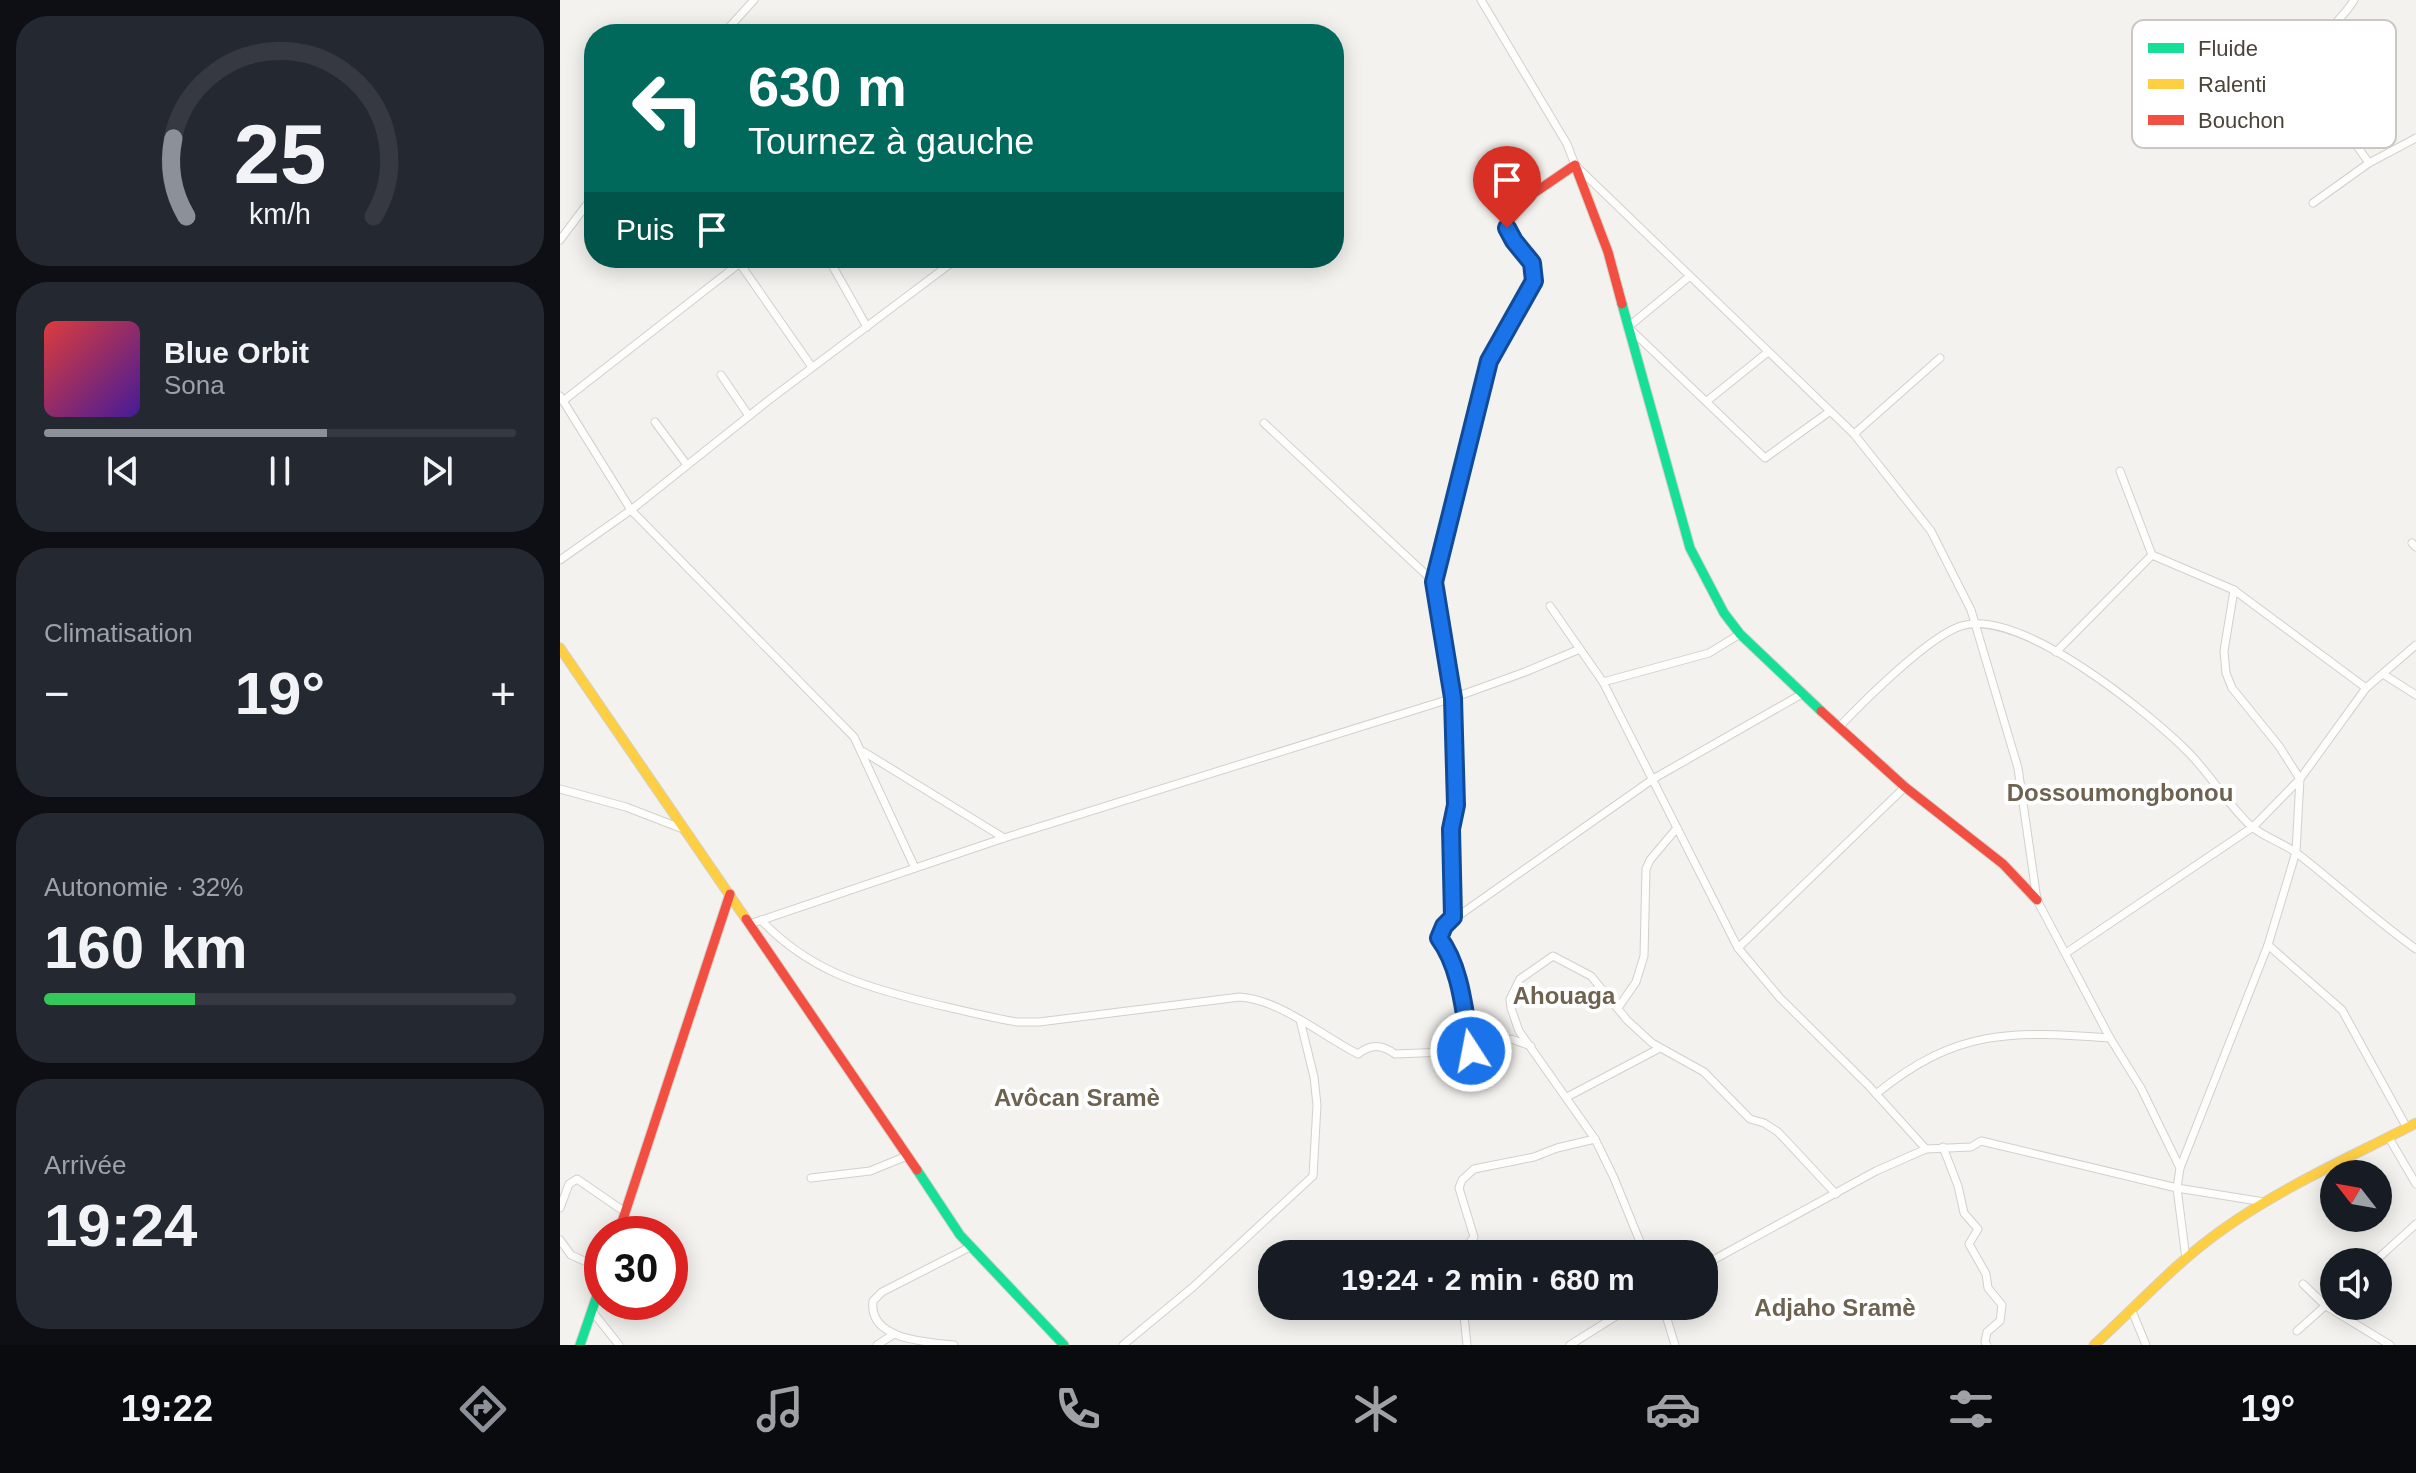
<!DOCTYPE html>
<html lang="fr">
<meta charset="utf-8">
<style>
:root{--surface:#171b24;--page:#242831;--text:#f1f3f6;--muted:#9ea1a6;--line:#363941;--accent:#8c9099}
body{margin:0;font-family:Helvetica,sans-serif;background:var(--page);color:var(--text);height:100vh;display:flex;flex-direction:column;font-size:30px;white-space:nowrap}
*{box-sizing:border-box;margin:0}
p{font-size:26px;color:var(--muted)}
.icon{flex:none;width:44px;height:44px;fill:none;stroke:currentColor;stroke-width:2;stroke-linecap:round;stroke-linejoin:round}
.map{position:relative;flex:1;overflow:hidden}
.sheet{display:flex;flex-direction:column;gap:16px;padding:16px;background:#0d0f14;width:560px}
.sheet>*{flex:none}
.banner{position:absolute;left:24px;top:24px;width:760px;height:244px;border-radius:32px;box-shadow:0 4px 20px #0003;background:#00695c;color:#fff;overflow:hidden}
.needle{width:52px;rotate:301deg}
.fabs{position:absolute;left:1760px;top:1160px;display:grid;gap:16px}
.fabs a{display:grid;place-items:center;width:72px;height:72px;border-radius:50%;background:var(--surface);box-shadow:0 4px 20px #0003;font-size:40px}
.speed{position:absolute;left:24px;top:1216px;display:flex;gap:16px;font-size:40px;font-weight:700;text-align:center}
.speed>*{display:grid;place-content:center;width:104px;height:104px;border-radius:50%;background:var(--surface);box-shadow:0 4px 20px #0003;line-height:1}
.speed .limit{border:12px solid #d22;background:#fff;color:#111}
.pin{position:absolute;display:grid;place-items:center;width:68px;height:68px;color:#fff;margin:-82px -34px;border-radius:50% 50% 50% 0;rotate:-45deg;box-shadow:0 0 8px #0007}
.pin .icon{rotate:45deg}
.me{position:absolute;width:88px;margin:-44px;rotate:349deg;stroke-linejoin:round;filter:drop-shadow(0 0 6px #0008)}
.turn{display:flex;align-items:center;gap:28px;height:168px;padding:0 32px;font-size:36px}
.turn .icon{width:104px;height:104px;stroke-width:2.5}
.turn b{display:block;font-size:56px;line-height:68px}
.then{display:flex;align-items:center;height:76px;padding:0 32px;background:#0003;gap:16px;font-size:30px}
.big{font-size:60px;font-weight:800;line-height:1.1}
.sheet .tile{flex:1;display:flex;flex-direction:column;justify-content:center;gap:12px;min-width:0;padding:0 28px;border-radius:32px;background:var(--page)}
.sheet .dial{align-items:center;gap:0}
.dial svg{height:208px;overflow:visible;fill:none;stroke:var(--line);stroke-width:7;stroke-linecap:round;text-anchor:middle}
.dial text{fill:var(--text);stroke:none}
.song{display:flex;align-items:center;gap:24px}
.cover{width:96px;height:96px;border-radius:12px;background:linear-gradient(135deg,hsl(0 70% 55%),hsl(260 70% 35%))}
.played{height:8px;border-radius:4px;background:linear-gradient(90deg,var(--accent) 60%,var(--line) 60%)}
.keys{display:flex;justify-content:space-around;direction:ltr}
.heat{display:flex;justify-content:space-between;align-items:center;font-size:44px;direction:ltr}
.charge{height:12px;border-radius:6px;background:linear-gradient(90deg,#34c759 32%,var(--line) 0)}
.trip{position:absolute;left:698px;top:1240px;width:460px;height:80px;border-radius:32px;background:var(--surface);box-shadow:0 4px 20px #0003;font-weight:800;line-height:80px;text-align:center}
.dock{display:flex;height:128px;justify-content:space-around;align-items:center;background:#090b0e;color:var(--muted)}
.dock .icon{width:56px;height:56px}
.dock .on{color:var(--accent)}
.dock b{font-size:36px;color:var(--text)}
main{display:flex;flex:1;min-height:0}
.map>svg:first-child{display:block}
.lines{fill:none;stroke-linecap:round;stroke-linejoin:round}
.street-casing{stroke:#d2d0cb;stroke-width:9}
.fast-casing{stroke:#d3cfc5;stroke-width:11}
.slow-casing{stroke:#d3cfc5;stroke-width:11}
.jam-casing{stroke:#d3cfc5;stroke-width:11}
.street{stroke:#fdfdfc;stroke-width:7}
.fast{stroke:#16e098;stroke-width:9}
.slow{stroke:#ffcf43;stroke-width:9}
.jam{stroke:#f24e42;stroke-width:9}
.route-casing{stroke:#114b97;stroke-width:20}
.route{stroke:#1a73e8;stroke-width:14}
.labels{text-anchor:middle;stroke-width:8;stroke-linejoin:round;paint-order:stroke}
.quarter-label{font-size:24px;font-weight:bold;fill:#6e6250;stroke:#fff}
.key{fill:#fff;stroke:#c9c7c4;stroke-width:2}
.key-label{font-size:22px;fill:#4b4439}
</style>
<main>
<section class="sheet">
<div class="tile dial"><svg viewBox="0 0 100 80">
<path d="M14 69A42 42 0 1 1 86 69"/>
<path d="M14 69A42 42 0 0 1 9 39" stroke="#8c9099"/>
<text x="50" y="56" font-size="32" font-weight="700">25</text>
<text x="50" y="72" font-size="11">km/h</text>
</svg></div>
<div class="tile">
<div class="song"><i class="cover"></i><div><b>Blue Orbit</b><p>Sona</p></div></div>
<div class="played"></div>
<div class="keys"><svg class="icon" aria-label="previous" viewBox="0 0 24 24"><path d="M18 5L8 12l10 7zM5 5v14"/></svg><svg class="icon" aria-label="pause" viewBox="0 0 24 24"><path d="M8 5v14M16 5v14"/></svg><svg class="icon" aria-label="next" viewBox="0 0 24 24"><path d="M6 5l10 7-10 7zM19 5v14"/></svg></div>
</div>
<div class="tile"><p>Climatisation</p>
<div class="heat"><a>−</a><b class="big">19°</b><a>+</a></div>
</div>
<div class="tile"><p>Autonomie · 32%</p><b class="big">160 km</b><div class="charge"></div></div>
<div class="tile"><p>Arrivée</p><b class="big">19:24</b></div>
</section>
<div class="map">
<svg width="1856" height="1345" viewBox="0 0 1856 1345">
<rect width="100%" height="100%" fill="#f4f2ee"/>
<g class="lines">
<g class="street-casing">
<g id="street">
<polyline points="921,0 1007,144 1015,165 1294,434 1371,531 1411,610 1458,768 1477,900 1550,1038 1581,1088 1620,1168 1617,1188 1626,1259"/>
<path d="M1794 0C1781 23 1747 44 1744 71L1809 163"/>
<polyline points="163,34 194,0"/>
<polyline points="1753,203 1809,163 1856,138"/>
<polyline points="0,240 34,195"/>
<polyline points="176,258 252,367"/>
<polyline points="268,258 307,327"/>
<polyline points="1130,276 1068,327 1205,458 1269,412"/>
<polyline points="161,375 189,416"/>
<polyline points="0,396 71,510 294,737 355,868"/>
<polyline points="3,401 180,263"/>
<polyline points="1147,401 1208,352"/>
<polyline points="95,422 127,465"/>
<polyline points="704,423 874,582"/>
<polyline points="1294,434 1380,358"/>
<polyline points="1560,471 1592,555 1674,590 1806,688"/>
<polyline points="1852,543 1856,547"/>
<polyline points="0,560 71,510 209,400 398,258"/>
<polyline points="990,606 1043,682 1178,948 1220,998 1308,1085 1366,1149"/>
<polyline points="1496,652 1592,555"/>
<polyline points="1823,674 1856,695"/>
<polyline points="1043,682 1149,653 1180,634"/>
<path d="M1280 726C1305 700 1368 637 1401 626 1460 607 1588 712 1628 752 1651 775 1667 804 1691 826 1705 838 1724 843 1738 854 1778 885 1815 920 1856 949"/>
<polyline points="304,752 444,838"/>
<polyline points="0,789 66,807 123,829"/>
<path d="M201 920C248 970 302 986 366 1002 396 1009 427 1017 457 1022H479L680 997C721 1000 762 1036 798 1054 811 1044 821 1044 835 1054L911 1051 951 1039 971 1046"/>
<polyline points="190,924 444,838 893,698 965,672 1020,649"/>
<polyline points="1708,945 1782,1010 1847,1128"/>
<polyline points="1178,948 1345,787"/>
<polyline points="1506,953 1693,827 1740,779 1806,688 1856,645"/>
<polyline points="1058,1008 1076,982 1084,956 1086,869 1090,860 1117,828"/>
<path d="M911 1051C904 1014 903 969 879 938L884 926 1093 779 1242 694"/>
<path d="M1316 1094C1397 1028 1451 1031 1550 1038"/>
<polyline points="1007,1097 1100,1048"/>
<polyline points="1829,1138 1856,1184"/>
<polyline points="1383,1147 1398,1186 1404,1213 1418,1229 1409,1244 1426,1274 1428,1288 1442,1305 1440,1321 1427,1332 1425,1342 1427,1345"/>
<polyline points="1620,1168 1708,945 1736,852 1740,779 1719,746 1672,688 1666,673 1664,651 1674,590"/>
<polyline points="251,1178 310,1171 347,1156"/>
<polyline points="0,1208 9,1184 17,1179 65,1212"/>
<polyline points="0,1240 11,1255 42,1269"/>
<polyline points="892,1254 907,1246 914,1237 899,1188 902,1180 914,1169 974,1157 997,1148 1035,1139"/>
<polyline points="1085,1254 1054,1178 1035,1139 959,1031 951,1008 950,999 960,979 993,956 1031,976 1067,1020 1092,1043 1144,1072 1190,1119 1204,1123 1218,1132 1276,1194"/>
<polyline points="1814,1262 1856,1224"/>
<polyline points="1144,1265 1316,1171 1350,1156 1366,1149 1411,1147 1421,1141 1617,1188 1704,1202"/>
<polyline points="1743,1284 1766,1306 1830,1345"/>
<polyline points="903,1306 907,1345"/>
<polyline points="1103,1306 1115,1345"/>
<polyline points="32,1311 59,1345"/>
<polyline points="1572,1311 1586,1345"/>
<polyline points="1737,1331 1774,1298"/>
<polyline points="317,1345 334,1334"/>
<path d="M394 1345C367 1342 308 1340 313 1301L322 1292 410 1247"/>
<polyline points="563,1345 633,1287 753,1176 757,1105 754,1077 740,1020"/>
<polyline points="1010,1345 1072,1306"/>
</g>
</g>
<g class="fast-casing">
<g id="fast">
<polyline points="1062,304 1130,548 1164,613 1180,634 1261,711"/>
<polyline points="889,520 874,582 893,698 896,805 891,829 893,917"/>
<polyline points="357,1170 400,1235 504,1345"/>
<polyline points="20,1345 42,1281"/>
</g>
</g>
<g class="slow-casing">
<g id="slow">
<polyline points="0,648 186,919"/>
<path d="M1534 1345C1576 1307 1615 1263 1662 1230 1722 1187 1791 1157 1856 1123"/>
</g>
</g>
<g class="jam-casing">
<g id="jam">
<polyline points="889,520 929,361 974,281 972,263 950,235 947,223 974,193 1015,165 1048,252 1062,304"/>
<polyline points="1261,711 1345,787 1443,864 1477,900"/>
<polyline points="186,919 357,1170"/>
<polyline points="58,1234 170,894"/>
</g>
</g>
<use href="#street" class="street"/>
<use href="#fast" class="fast"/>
<use href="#slow" class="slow"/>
<use href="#jam" class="jam"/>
</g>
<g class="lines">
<g class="route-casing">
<path id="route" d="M911 1051C904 1014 902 969 879 938L884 926 893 917 891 829 896 805 893 698 874 582 929 361 974 281 972 263 954 241 947 228"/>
</g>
<use href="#route" class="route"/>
</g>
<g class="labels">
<g class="quarter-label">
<text x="1560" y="801">Dossoumongbonou</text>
<text x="1004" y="1004">Ahouaga</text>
<text x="517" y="1106">Avôcan Sramè</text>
<text x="1275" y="1316">Adjaho Sramè</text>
</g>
</g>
<rect x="1572" y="20" width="264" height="128" rx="12" class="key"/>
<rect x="1588" y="43" width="36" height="10" fill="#16e098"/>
<rect x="1588" y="79" width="36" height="10" fill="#ffcf43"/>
<rect x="1588" y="115" width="36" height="10" fill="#f24e42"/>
<g class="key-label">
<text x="1638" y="56">Fluide</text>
<text x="1638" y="92">Ralenti</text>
<text x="1638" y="128">Bouchon</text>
</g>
</svg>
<div class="fabs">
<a><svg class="needle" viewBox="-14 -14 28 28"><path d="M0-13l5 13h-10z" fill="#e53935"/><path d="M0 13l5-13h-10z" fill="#9ea1a6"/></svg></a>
<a><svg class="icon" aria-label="sound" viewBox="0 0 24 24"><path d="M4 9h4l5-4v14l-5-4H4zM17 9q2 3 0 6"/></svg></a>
</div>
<div class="speed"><div class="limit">30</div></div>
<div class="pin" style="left:947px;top:228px;background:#d93025"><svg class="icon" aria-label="arrive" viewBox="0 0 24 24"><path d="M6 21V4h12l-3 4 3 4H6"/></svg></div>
<svg class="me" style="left:911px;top:1051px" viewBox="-20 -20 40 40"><circle r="17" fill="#1a73e8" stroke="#fff" stroke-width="3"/><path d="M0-11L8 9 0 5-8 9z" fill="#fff"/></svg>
<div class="trip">19:24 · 2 min · 680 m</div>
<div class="banner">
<div class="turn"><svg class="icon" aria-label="left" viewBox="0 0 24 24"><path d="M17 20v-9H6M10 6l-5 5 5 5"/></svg><div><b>630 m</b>Tournez à gauche</div></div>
<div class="then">Puis<svg class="icon" aria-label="arrive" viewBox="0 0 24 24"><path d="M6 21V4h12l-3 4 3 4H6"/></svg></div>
</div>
</div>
</main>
<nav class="dock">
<b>19:22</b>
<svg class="icon on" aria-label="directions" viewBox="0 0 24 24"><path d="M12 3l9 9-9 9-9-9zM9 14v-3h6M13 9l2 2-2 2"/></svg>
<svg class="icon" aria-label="music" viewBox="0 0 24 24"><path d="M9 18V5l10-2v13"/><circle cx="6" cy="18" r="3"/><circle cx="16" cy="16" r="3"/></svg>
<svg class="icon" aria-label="phone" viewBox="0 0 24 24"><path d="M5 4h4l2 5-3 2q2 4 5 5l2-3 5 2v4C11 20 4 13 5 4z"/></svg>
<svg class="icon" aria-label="climate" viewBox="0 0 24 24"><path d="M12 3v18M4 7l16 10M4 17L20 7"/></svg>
<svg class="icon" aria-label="car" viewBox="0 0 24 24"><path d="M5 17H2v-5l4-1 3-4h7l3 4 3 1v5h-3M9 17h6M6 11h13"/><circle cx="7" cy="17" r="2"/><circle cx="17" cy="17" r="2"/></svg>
<svg class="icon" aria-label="filters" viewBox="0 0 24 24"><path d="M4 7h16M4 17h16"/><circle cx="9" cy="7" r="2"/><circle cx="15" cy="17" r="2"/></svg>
<b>19°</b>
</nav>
